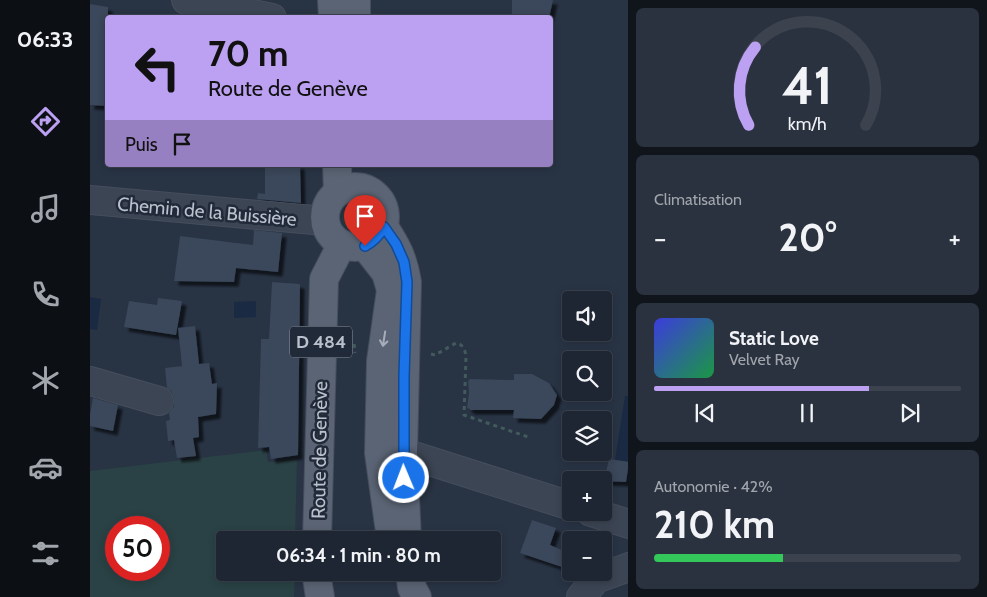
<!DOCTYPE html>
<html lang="fr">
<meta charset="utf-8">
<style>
:root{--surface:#1e2633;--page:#2b323f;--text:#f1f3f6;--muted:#a1a5ac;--line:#3c434e;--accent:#bca0f2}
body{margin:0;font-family:Cabin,sans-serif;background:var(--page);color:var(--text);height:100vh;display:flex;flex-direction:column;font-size:19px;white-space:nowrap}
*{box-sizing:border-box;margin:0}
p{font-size:16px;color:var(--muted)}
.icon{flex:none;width:28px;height:28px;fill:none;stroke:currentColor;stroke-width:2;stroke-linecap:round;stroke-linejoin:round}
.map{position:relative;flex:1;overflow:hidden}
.drawer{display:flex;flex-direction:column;gap:8px;padding:8px;background:#10151c;width:359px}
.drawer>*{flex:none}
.hud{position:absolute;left:15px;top:15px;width:448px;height:152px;border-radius:5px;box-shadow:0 2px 8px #0003,0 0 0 1px var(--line);background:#bca0f2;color:#111;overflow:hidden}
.fabs{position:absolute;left:472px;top:291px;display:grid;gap:10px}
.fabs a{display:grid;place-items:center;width:50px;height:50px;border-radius:5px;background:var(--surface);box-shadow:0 2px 8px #0003,0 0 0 1px var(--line);font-size:25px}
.speed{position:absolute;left:15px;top:516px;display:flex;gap:10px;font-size:25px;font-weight:700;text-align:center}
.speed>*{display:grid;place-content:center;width:65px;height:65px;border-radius:50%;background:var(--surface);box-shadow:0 2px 8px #0003,0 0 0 1px var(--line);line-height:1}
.speed .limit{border:8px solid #d22;background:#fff;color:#111}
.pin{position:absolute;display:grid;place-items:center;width:42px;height:42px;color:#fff;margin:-51px -21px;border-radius:50% 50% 50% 0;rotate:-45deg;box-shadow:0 0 5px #0007}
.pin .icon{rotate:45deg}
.me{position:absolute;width:55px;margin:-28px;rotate:359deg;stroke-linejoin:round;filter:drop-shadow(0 0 4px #0008)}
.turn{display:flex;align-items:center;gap:18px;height:105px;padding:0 20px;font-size:22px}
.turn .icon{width:65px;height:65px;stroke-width:2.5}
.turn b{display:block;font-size:35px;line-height:42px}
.then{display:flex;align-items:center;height:48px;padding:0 20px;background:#0003;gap:10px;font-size:19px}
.big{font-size:38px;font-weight:700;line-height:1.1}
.drawer .card{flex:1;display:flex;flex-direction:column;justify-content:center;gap:8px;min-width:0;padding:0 18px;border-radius:8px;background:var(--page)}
.drawer .dial{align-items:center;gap:0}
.dial svg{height:130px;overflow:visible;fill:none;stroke:var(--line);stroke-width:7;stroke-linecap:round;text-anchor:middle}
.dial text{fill:var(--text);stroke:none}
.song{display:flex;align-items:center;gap:15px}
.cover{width:60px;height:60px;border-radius:8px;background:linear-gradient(135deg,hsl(240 70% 55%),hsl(140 70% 35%))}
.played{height:5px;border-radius:2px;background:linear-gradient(90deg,var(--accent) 70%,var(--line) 70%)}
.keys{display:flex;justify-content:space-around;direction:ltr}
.heat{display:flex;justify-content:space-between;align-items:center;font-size:28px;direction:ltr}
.charge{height:8px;border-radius:4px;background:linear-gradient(90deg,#34c759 42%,var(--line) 0)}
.trip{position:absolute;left:126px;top:531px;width:285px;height:50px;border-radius:5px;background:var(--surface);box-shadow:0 2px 8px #0003,0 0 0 1px var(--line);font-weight:700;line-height:50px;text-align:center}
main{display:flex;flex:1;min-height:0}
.tab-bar{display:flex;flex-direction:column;width:90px;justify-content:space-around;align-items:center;background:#0c0f14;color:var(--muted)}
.tab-bar .icon{width:35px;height:35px}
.tab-bar .current{color:var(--accent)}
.tab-bar b{font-size:22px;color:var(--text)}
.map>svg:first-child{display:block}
.green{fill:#2a4245;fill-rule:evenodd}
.water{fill:#1a2a43}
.building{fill:#3a475a;filter:url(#shadow)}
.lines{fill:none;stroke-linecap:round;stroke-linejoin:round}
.minor-casing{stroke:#464e5d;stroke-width:30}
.major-casing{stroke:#464e5d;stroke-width:30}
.path{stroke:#435a5d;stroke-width:3;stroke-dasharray:4 4;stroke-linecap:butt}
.minor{stroke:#3c4554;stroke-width:28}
.major{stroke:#5a6474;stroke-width:28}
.oneway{stroke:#a7aebb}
.route-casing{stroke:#114b97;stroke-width:12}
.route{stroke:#1a73e8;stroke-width:9}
.labels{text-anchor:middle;stroke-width:5;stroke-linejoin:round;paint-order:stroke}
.shield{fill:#212a39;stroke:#8c94a1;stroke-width:1}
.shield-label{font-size:18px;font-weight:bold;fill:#bac1cd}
.street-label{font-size:19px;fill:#bac1cd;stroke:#212a39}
</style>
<main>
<nav class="tab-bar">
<b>06:33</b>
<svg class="icon current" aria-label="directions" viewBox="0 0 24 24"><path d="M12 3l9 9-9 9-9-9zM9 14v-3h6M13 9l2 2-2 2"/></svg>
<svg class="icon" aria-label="music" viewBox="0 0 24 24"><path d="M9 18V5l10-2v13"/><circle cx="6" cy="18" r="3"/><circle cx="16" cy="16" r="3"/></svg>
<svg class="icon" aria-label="phone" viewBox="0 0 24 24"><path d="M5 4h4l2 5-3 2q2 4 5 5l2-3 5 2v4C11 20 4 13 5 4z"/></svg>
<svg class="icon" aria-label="climate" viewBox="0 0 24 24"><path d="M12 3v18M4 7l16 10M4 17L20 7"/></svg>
<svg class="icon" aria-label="car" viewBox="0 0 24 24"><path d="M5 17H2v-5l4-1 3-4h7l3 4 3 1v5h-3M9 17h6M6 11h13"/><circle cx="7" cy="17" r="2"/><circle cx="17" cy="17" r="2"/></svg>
<svg class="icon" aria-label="filters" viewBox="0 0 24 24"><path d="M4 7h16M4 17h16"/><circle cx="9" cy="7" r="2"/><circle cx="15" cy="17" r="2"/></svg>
</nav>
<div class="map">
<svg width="539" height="597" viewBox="0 0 539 597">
<defs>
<filter id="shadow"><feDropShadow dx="4.5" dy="4.5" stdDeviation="1" flood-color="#0009"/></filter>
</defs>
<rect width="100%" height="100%" fill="#283344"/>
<g class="green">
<circle cx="265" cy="218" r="13"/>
<path d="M176 450 178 462 207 460 205 540H135V572L205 573 204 597H0V471ZM26 528H69V570H26Z"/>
</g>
<g class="water">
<polygon points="0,297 11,299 7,330 0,329"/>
<polygon points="166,301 166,317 144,318 144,302"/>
<polygon points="535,396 539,396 538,462 525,460"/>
</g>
<g class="building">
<polygon points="422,0 463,0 459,18 422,18"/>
<polygon points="0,4 18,7 18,106 0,105"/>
<polygon points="175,165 210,165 211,203 167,199 168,193 175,194"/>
<polygon points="164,230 192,233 188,272 146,268 144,282 84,281 90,236 163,245"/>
<polygon points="182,282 210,284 208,455 181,459 179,447 168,448 171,339 179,339"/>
<polygon points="68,298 92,301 86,335 34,327 39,301 67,305"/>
<polygon points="105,326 109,364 119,363 122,384 127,383 126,414 108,417 109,437 103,438 106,456 87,458 84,440 78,441 76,421 80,420 79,413 84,406 84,398 81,391 77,388 75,368 92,366 88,328"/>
<polygon points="424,374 442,374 459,383 467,395 464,405 451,419 423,418 424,410 380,410 380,409 377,408 379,393 378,381 380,379 424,380"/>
<polygon points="3,398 28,405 23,431 0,426 0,415"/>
<polygon points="519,459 539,462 536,482 514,481"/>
<polygon points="442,520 466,528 460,545 481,554 481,570 430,553"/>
</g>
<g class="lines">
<g class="minor-casing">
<g id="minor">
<polyline points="96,0 182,18"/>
<polyline points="0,200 235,221"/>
<polyline points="0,381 69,401"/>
<polyline points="291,453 313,453 330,458 481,506"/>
<polyline points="501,512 539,524"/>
<polyline points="491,597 506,579 539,567"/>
</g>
</g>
<g class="major-casing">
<g id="major">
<polyline points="242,0 243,18"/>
<polyline points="266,0 266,18"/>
<polyline points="247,165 248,192"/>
<circle cx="265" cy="217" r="30"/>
<path d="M294 227C307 247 313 258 317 282L313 453 317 540"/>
<polyline points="275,246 296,273 301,290 291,361 289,453 300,532"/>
<polyline points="227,540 234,279 252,244"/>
<polyline points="226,572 230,597"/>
<polyline points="320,572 322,588 327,597"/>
</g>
</g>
<g class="path">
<polyline points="257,343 264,343 265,353"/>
<path d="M341 354 345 355 366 343C373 344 375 350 376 356L374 415 441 438"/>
</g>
<use href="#minor" class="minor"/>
<use href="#major" class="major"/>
</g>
<defs><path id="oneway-shaft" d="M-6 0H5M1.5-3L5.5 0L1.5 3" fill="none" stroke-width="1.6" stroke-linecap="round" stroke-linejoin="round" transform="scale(1.25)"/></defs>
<use class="oneway" href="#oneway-shaft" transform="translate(294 339) rotate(99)"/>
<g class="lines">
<g class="route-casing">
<path id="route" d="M275 246C284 241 289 236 294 227L306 244 314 262 317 282 314 376V478"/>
</g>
<use href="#route" class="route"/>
</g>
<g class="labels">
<rect class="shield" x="200" y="326.5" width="62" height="31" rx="4"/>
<g class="shield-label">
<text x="231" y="348">D 484</text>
</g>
<g class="street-label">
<text transform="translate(117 211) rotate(5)" y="7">Chemin de la Buissière</text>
<text transform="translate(229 450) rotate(-89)" y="7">Route de Genève</text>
</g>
</g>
</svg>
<div class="fabs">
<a><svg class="icon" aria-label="sound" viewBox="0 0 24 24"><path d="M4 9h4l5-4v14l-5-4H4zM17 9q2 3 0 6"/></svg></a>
<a><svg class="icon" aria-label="search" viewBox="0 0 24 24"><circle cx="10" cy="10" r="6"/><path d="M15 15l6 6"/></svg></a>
<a><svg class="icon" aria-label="layers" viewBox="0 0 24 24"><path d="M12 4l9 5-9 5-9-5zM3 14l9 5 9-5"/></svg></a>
<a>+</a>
<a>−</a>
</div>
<div class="speed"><div class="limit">50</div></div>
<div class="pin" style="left:275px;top:246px;background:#d93025"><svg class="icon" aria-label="arrive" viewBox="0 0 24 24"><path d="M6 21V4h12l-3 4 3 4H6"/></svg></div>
<svg class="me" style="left:314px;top:478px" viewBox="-20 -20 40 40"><circle r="17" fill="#1a73e8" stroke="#fff" stroke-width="3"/><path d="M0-11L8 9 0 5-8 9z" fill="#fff"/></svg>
<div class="trip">06:34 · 1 min · 80 m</div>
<div class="hud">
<div class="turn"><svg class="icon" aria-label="left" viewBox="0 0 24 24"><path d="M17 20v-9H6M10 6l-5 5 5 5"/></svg><div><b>70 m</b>Route de Genève</div></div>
<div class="then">Puis<svg class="icon" aria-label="arrive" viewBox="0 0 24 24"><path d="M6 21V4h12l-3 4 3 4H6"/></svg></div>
</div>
</div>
<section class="drawer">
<div class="card dial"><svg viewBox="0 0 100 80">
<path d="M14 69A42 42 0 1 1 86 69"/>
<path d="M14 69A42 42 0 0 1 18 21" stroke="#bca0f2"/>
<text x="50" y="56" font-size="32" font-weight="700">41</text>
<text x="50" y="72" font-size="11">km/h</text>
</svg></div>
<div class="card"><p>Climatisation</p>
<div class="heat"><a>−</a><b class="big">20°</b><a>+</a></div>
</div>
<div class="card">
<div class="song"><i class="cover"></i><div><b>Static Love</b><p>Velvet Ray</p></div></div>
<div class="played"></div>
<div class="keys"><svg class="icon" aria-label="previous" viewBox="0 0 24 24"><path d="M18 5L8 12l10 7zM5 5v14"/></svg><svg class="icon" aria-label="pause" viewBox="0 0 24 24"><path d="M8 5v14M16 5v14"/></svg><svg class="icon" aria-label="next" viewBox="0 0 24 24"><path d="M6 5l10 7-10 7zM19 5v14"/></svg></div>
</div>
<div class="card"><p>Autonomie · 42%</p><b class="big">210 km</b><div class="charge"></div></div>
</section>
</main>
